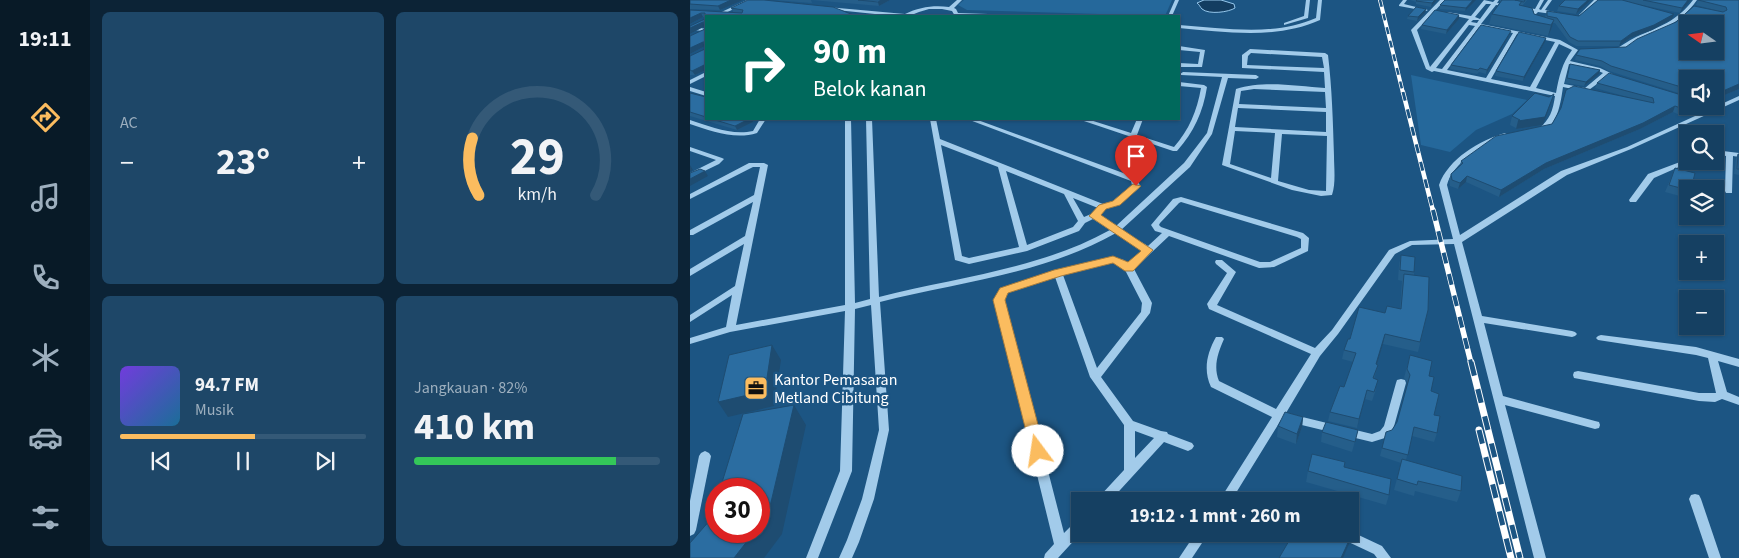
<!DOCTYPE html>
<html lang="id">
<meta charset="utf-8">
<style>
:root{--surface:#154062;--page:#1e4768;--text:#f1f3f6;--muted:#9dafbe;--line:#345977;--accent:#fbbc5f}
body{margin:0;font-family:"Source Sans 3",sans-serif;background:var(--page);color:var(--text);height:100vh;display:flex;flex-direction:column;font-size:19px;white-space:nowrap}
*{box-sizing:border-box;margin:0}
p{font-size:16px;color:var(--muted)}
.icon{flex:none;width:28px;height:28px;fill:none;stroke:currentColor;stroke-width:2;stroke-linecap:round;stroke-linejoin:round}
.map{position:relative;flex:1;overflow:hidden}
.drawer{display:flex;flex-direction:column;gap:12px;padding:12px;background:#0c2336;width:600px}
.drawer>*{flex:none}
.hud{position:absolute;left:15px;top:15px;width:475px;height:105px;border-radius:0px;box-shadow:0 1px 4px #0004,0 0 0 1px var(--line);background:#00695c;color:#fff;overflow:hidden}
.needle{width:32px;rotate:284deg}
.buttons{position:absolute;left:989px;top:15px;display:grid;gap:10px}
.buttons a{display:grid;place-items:center;width:45px;height:45px;border-radius:0px;background:var(--surface);box-shadow:0 1px 4px #0004,0 0 0 1px var(--line);font-size:25px}
.speed{position:absolute;left:15px;top:478px;display:flex;gap:10px;font-size:25px;font-weight:700;text-align:center}
.speed>*{display:grid;place-content:center;width:65px;height:65px;border-radius:50%;background:var(--surface);box-shadow:0 1px 4px #0004,0 0 0 1px var(--line);line-height:1}
.speed .limit{border:8px solid #d22;background:#fff;color:#111}
.pin{position:absolute;display:grid;place-items:center;width:42px;height:42px;color:#fff;margin:-51px -21px;border-radius:50% 50% 50% 0;rotate:-45deg;box-shadow:0 0 5px #0007}
.pin .icon{rotate:45deg}
.me{position:absolute;width:55px;margin:-28px;rotate:346deg;stroke-linejoin:round;filter:drop-shadow(0 0 4px #0008)}
.turn{display:flex;align-items:center;gap:18px;height:105px;padding:0 25px;font-size:22px}
.turn .icon{width:65px;height:65px;stroke-width:2.5}
.turn b{display:block;font-size:35px;line-height:42px}
.big{font-size:38px;font-weight:700;line-height:1.1}
.drawer .tile{flex:1;display:flex;flex-direction:column;justify-content:center;gap:8px;min-width:0;padding:0 18px;border-radius:8px;background:var(--page)}
.drawer .dial{align-items:center;gap:0}
.dial svg{height:130px;overflow:visible;fill:none;stroke:var(--line);stroke-width:7;stroke-linecap:round;text-anchor:middle}
.dial text{fill:var(--text);stroke:none}
.song{display:flex;align-items:center;gap:15px}
.cover{width:60px;height:60px;border-radius:8px;background:linear-gradient(135deg,hsl(260 70% 55%),hsl(200 70% 35%))}
.played{height:5px;border-radius:2px;background:linear-gradient(90deg,var(--accent) 55%,var(--line) 55%)}
.keys{display:flex;justify-content:space-around;direction:ltr}
.heat{display:flex;justify-content:space-between;align-items:center;font-size:28px;direction:ltr}
.charge{height:8px;border-radius:4px;background:linear-gradient(90deg,#34c759 82%,var(--line) 0)}
.drawer .tiles{flex:1;display:grid;gap:12px;grid-template-columns:repeat(2,1fr)}
.trip{position:absolute;left:381px;top:492px;width:288px;height:50px;border-radius:0px;background:var(--surface);box-shadow:0 1px 4px #0004,0 0 0 1px var(--line);font-weight:700;line-height:50px;text-align:center}
main{display:flex;flex:1;min-height:0}
.tabs{display:flex;flex-direction:column;width:90px;justify-content:space-around;align-items:center;background:#081a27;color:var(--muted)}
.tabs .icon{width:35px;height:35px}
.tabs .current{color:var(--accent)}
.tabs b{font-size:22px;color:var(--text)}
.map>svg:first-child{display:block}
.green{fill:#25689b}
.water{fill:#133d61;stroke:#95c7ec}
.lines{fill:none;stroke-linecap:round;stroke-linejoin:round}
.minor{fill:#a2cbea;fill-rule:evenodd}
.rail-far3-casing{stroke:#fff;stroke-width:4}
.rail-far2-casing{stroke:#fff;stroke-width:4.5}
.rail-far1-casing{stroke:#fff;stroke-width:5.5}
.rail-casing{stroke:#fff;stroke-width:7}
.rail-far3{stroke:#1c5583;stroke-width:2.5;stroke-dasharray:7;stroke-linecap:butt}
.rail-far2{stroke:#1c5583;stroke-width:3;stroke-dasharray:9;stroke-linecap:butt}
.rail-far1{stroke:#1c5583;stroke-width:4;stroke-dasharray:11;stroke-linecap:butt}
.rail{stroke:#1c5583;stroke-width:5;stroke-dasharray:14;stroke-linecap:butt}
.wall{fill:#255e8a}
.shaded-wall{fill:#1e4c71}
.building{fill:#2b6da1;stroke:#1e4c71;fill-rule:evenodd}
.route{fill:#fbbc5f;stroke:#a37a3e}
.labels{text-anchor:middle;stroke-width:5;stroke-linejoin:round;paint-order:stroke}
.poi-label{font-size:16px;fill:#fff;stroke:#1c5583;text-anchor:start}
</style>
<main>
<nav class="tabs">
<b>19:11</b>
<svg class="icon current" aria-label="directions" viewBox="0 0 24 24"><path d="M12 3l9 9-9 9-9-9zM9 14v-3h6M13 9l2 2-2 2"/></svg>
<svg class="icon" aria-label="music" viewBox="0 0 24 24"><path d="M9 18V5l10-2v13"/><circle cx="6" cy="18" r="3"/><circle cx="16" cy="16" r="3"/></svg>
<svg class="icon" aria-label="phone" viewBox="0 0 24 24"><path d="M5 4h4l2 5-3 2q2 4 5 5l2-3 5 2v4C11 20 4 13 5 4z"/></svg>
<svg class="icon" aria-label="climate" viewBox="0 0 24 24"><path d="M12 3v18M4 7l16 10M4 17L20 7"/></svg>
<svg class="icon" aria-label="car" viewBox="0 0 24 24"><path d="M5 17H2v-5l4-1 3-4h7l3 4 3 1v5h-3M9 17h6M6 11h13"/><circle cx="7" cy="17" r="2"/><circle cx="17" cy="17" r="2"/></svg>
<svg class="icon" aria-label="filters" viewBox="0 0 24 24"><path d="M4 7h16M4 17h16"/><circle cx="9" cy="7" r="2"/><circle cx="15" cy="17" r="2"/></svg>
</nav>
<section class="drawer">
<div class="tiles">
<div class="tile"><p>AC</p>
<div class="heat"><a>−</a><b class="big">23°</b><a>+</a></div>
</div>
<div class="tile dial"><svg viewBox="0 0 100 80">
<path d="M14 69A42 42 0 1 1 86 69"/>
<path d="M14 69A42 42 0 0 1 10 34" stroke="#fbbc5f"/>
<text x="50" y="56" font-size="32" font-weight="700">29</text>
<text x="50" y="72" font-size="11">km/h</text>
</svg></div>
<div class="tile">
<div class="song"><i class="cover"></i><div><b>94.7 FM</b><p>Musik</p></div></div>
<div class="played"></div>
<div class="keys"><svg class="icon" aria-label="previous" viewBox="0 0 24 24"><path d="M18 5L8 12l10 7zM5 5v14"/></svg><svg class="icon" aria-label="pause" viewBox="0 0 24 24"><path d="M8 5v14M16 5v14"/></svg><svg class="icon" aria-label="next" viewBox="0 0 24 24"><path d="M6 5l10 7-10 7zM19 5v14"/></svg></div>
</div>
<div class="tile"><p>Jangkauan · 82%</p><b class="big">410 km</b><div class="charge"></div></div>
</div>
</section>
<div class="map">
<svg width="1049" height="558" viewBox="0 0 1049 558">
<rect width="100%" height="100%" fill="#1c5583"/>
<g class="green">
<polygon points="274,0 482,0 475,16 277,10 268,5"/>
<polygon points="721,75 837,100 822,114 786,130 760,152 731,145"/>
</g>
<path class="water" d="M514 0H531L544 4 545 8C539 12 519 15 512 9 510 7 509 4 507 3Z"/>
<g class="lines">
<g class="minor">
<polygon points="57,0 63,0 29,16 23,16"/>
<path d="M267 0H272L264 8 266 9 268 13 329 15 331 16H265L262 11 252 9H239L229 12 219 16H204L137 9 135 8 137 7 215 14C229 7 244 5 259 7Z"/>
<polygon points="485,0 489,0 482,16 478,16"/>
<polygon points="616,0 620,0 618,18 594,25 594,23 614,16"/>
<path d="M628 0H632L630 20C585 40 536 32 489 28V25C535 28 582 37 626 18Z"/>
<polygon points="713,0 717,0 714,4 738,10 736,11 709,6 709,5"/>
<path d="M750 0H755L727 30 740 67 779 19 757 14V12L781 16 794 0 803 2 805 0H809L807 3 822 6 820 7 806 5 791 24 870 40 888 50 880 61 910 68 931 78 928 80 918 76 896 92 873 87C871 101 867 132 848 131V129C860 120 863 110 865 96L744 71 742 72 736 69 721 30ZM796 4H801L790 19 785 17ZM783 20H789L787 23 781 22ZM779 25 785 26 752 69 746 68ZM789 27 823 33 796 78 757 70ZM827 34 865 42 840 87 801 79ZM869 44 882 50C872 63 869 77 866 93L846 88ZM879 64 906 70 913 73 895 88 874 84Z"/>
<polygon points="850,0 854,0 849,9 851,10 858,0 862,0 855,10 869,13 869,15 848,12 844,16 842,15 844,11 831,8 833,7 845,9"/>
<polygon points="904,0 909,0 893,17 889,17 889,15"/>
<path d="M1003 0H1007C989 25 975 27 949 40 940 44 935 51 925 53L922 51C930 47 938 41 946 37 970 26 986 22 1003 0Z"/>
<polygon points="0,26 16,29 16,31 0,30"/>
<polygon points="489,46 515,50 512,67 489,67 489,63 508,64 510,52 489,50"/>
<path d="M560 49 635 53 638 55C642 88 643 122 644 156 644 168 646 183 642 195L631 196 602 190 532 165 546 89C573 80 607 86 635 88L634 72 552 68V55ZM561 53 632 57 634 68 557 65 558 56ZM564 89 635 92 636 108 549 104 551 91ZM548 108 636 112V132L545 127ZM545 131 585 133 581 178 540 164ZM592 134 637 136 636 191 619 190 588 181Z"/>
<polygon points="16,72 16,76 0,84 0,80"/>
<path d="M493 72 566 75 569 77 566 79 538 78 522 134 500 167 431 230 458 246 472 233 465 231 461 225 483 199 491 197 613 233 619 238 618 251 584 267 569 268 479 236 444 269 462 303 460 313 411 377 443 421 471 431 477 432 478 434 502 443 504 446 502 449 498 451 474 442 420 501H407L409 497 434 470V425L400 377 365 277 317 293 314 300 374 533 386 521 390 519V534L368 558H354L355 554 364 544 304 300 311 289 365 271 423 257 434 260 439 264 453 251 426 233C354 274 269 282 190 302L199 430 184 499 169 542 162 558H149L157 540 172 499 189 430 181 305 165 309 162 471 128 558H116L150 471 155 311 40 332 0 344V338L36 327 42 295 0 322V315L45 286 54 244 0 276V269L55 236 63 202 3 235H0V230L64 195 70 167H63L0 199V194L59 163H74L78 165 46 325 155 305V119H161L165 303 180 299 176 119H182L189 297C267 277 350 269 420 230L403 219 395 223 389 231 337 251 279 264 265 260 240 119H246L250 139 413 204 423 201 442 185 441 181 277 119H285L447 178 450 186 449 188 429 205 416 209 409 216 426 226 494 163 517 133 532 77 491 75 490 74ZM251 145 308 167 329 247 279 258 272 256ZM316 171 374 194 388 221 383 227 337 245ZM383 198 408 208 401 214 394 217ZM491 202 607 237 611 239V248L580 262H570L471 227 469 225 470 223 489 203ZM423 263 428 264 435 270 452 303 451 312 407 368 373 275ZM445 431 464 438 445 458Z"/>
<path d="M489 82 514 85 517 87C513 112 504 132 487 151H483L388 119H397L441 133 447 119H453L447 135 484 147C499 130 507 111 511 88L489 86Z"/>
<polygon points="0,87 16,92 16,96 0,91"/>
<path d="M1049 96V100L941 149 877 175 772 242 792 316 882 331 885 332 887 334 885 336 882 337 794 323 813 396 905 421 909 422 910 425 909 428 905 429 815 405 856 558H844L764 244 722 245 705 254 648 334 630 356 596 413 682 434 690 431 694 426 706 383 707 380 711 379 715 380 716 383 703 430 698 437 682 442 591 420 541 501H529L582 417 521 387C513 370 517 353 526 337H532L534 339C528 353 523 366 529 381L586 409 621 354 519 309 517 304 537 273 526 264 525 262 526 260H532L546 272 527 305 625 348 642 330 699 250 720 241 763 239 749 185C758 159 790 140 815 133L818 135C813 138 806 140 800 143 783 152 762 166 757 185L770 235 871 171 937 147Z"/>
<path d="M70 119H76L67 133C45 140 21 131 0 124V120C19 126 42 136 63 131Z"/>
<polygon points="0,147 32,158 34,159 29,164 0,178 0,173 26,160 0,151"/>
<polygon points="1025,150 1049,153 1049,157 1043,156 1042,193 1036,193 1035,191 1036,156 1025,154"/>
<polygon points="998,159 998,161 1001,161 1000,162 964,178 946,202 940,202 939,200 958,174"/>
<polygon points="911,335 1006,347 1049,359 1049,367 1028,361 1037,392 1049,397 1049,405 1032,399 1025,402 1009,401 884,378 883,375 884,372 888,371 1009,393 1026,393 1018,358 1006,355 908,340 906,338 908,336"/>
<polygon points="15,451 19,453 21,456 6,530 4,534 0,536 0,501 9,456 11,453"/>
<polygon points="1005,494 1009,495 1011,499 1031,558 1019,558 999,499 1001,495"/>
<polygon points="660,531 692,546 701,558 687,558 684,554 650,538 648,534 660,534"/>
<polygon points="505,534 518,534 502,558 489,558"/>
</g>
<g class="rail-far3-casing">
<polyline id="rail-far3" points="690,0 713,93"/>
</g>
<g class="rail-far2-casing">
<polyline id="rail-far2" points="713,92 743,211"/>
</g>
<g class="rail-far1-casing">
<polyline id="rail-far1" points="743,210 781,363"/>
</g>
<g class="rail-casing">
<g id="rail">
<polyline points="781,362 830,558"/>
<polyline points="789,430 821,558"/>
</g>
</g>
<use href="#rail-far3" class="rail-far3"/>
<use href="#rail-far2" class="rail-far2"/>
<use href="#rail-far1" class="rail-far1"/>
<use href="#rail" class="rail"/>
</g>
<g class="wall">
<polygon points="0,0 53,0 30,10 0,9"/>
<polygon points="83,0 200,0 189,6 121,0 122,3"/>
<polygon points="720,0 747,0 741,7 726,4 726,2"/>
<polygon points="785,0 775,11 750,9 750,5"/>
<polygon points="810,0 837,0 833,5 831,5 844,14 855,17 857,11 889,16 908,0 1001,0 990,13 947,4 982,19 962,30 940,38 929,46 886,46 879,42 865,23 863,23 861,30 858,36 799,24 802,14 810,2"/>
<polygon points="901,0 886,14 867,11 869,6"/>
<polygon points="1008,0 1049,0 1049,89 1025,99 1025,79 998,79 998,96 919,71 910,66 885,60 886,55 936,47 1032,12 1006,5"/>
<polygon points="143,7 16,16 16,75 15,71 5,75 0,75 0,56 15,49 15,46 0,54 0,36 15,29 15,26 0,34 0,26 15,19 15,17 13,17 0,24 0,10 49,13 43,12 41,8"/>
<polygon points="736,9 735,13 727,21 717,19 718,16"/>
<polygon points="769,15 769,19 756,34 731,29 732,25"/>
<polygon points="820,34 796,74 789,72 787,74 760,69 761,65"/>
<polygon points="856,38 855,42 833,81 805,76 806,71"/>
<polygon points="879,68 910,70 909,74 894,86 875,83"/>
<polygon points="907,83 998,97 998,106 990,115 983,112 950,129 854,169 809,197 776,182 768,189 760,186 759,180 761,174 770,166 771,161 862,124 941,98 905,88"/>
<polygon points="0,93 16,97 16,119 62,119 63,122 47,130 0,116"/>
<polygon points="822,116 853,125 826,129 826,128 820,125"/>
<polygon points="1048,154 1049,154 1049,175 1044,174 1046,158"/>
<polygon points="985,168 998,189 997,198 975,192"/>
<polygon points="711,255 724,272 724,275 738,310 728,352 693,344 687,364 688,365 684,379 686,389 682,401 675,399 667,428 638,421 640,412 654,387 663,362 652,359 654,350 660,339 695,313 710,309 712,281 708,280 709,265"/>
<polygon points="720,355 739,376 747,433 744,442 722,436 716,460 771,491 767,502 725,491 724,496 704,490 711,463 690,456 692,448 702,430 707,422 718,383 714,378"/>
<polygon points="613,417 612,427 606,444 587,437 588,426"/>
<polygon points="668,430 662,452 631,442 632,432"/>
<polygon points="654,467 699,495 696,505 616,482 618,471"/>
</g>
<g class="shaded-wall">
<polygon points="41,0 53,0 30,10 28,6"/>
<polygon points="191,0 200,0 189,6 188,2"/>
<polygon points="745,0 747,0 741,7 742,3"/>
<polygon points="783,0 786,0 775,11 776,8"/>
<polygon points="898,0 901,0 886,14 888,9"/>
<polygon points="998,0 1001,0 990,13 992,8"/>
<polygon points="736,9 735,13 727,21 728,17"/>
<polygon points="11,13 13,17 0,24 0,18"/>
<polygon points="984,14 982,19 962,30 940,38 929,46 931,41 942,33"/>
<polygon points="769,15 769,19 756,34 757,30"/>
<polygon points="864,20 861,30 858,36 861,25"/>
<polygon points="13,22 15,26 0,34 0,28"/>
<polygon points="821,31 820,34 796,74 797,70"/>
<polygon points="856,38 855,42 833,81 834,77"/>
<polygon points="13,42 15,46 0,54 0,48"/>
<polygon points="14,65 16,70 5,75 2,71"/>
<polygon points="910,70 909,74 894,86 896,82"/>
<polygon points="1049,84 1049,89 1025,99 1026,94"/>
<polygon points="861,102 853,125 826,129 828,121"/>
<polygon points="998,103 998,106 990,115 993,109"/>
<polygon points="985,106 983,112 950,129 854,169 809,197 811,190 856,163"/>
<polygon points="59,119 62,119 63,122 47,130 45,126"/>
<polygon points="0,165 3,170 0,172"/>
<polygon points="15,171 18,176 0,186 0,179"/>
<polygon points="777,176 776,182 768,189 770,183"/>
<polygon points="695,334 693,344 684,374 686,364"/>
<polygon points="82,345 91,360 84,406 38,417 28,402"/>
<polygon points="677,390 675,399 667,428 669,419"/>
<polygon points="104,405 116,425 92,534 74,558 44,558 65,531 69,531 69,526"/>
<polygon points="613,417 612,427 606,444 607,434"/>
<polygon points="662,534 659,544 653,558 651,558"/>
</g>
<g class="building">
<polygon points="0,0 41,0 28,6 0,4"/>
<polygon points="58,0 74,0 143,7 166,16 16,16 16,72 15,72 14,65 2,71 0,70 0,56 15,49 15,42 13,42 0,48 0,36 15,29 15,22 13,22 0,28 0,26 15,19 15,13 11,13 0,18 0,10 52,13 53,10 41,8"/>
<polygon points="168,0 191,0 188,2"/>
<polygon points="727,0 745,0 742,3 726,1"/>
<polygon points="755,0 783,0 776,8 750,5"/>
<polygon points="812,0 824,0 832,1 829,5 842,8 844,14 864,20 861,25 802,14"/>
<polygon points="825,0 835,0 834,2"/>
<polygon points="875,0 898,0 888,9 869,6"/>
<polygon points="908,0 932,0 984,14 964,25 942,33 931,41 888,41 880,37 867,18 857,16 857,11 889,16"/>
<polygon points="953,0 998,0 992,8"/>
<path d="M1008 0H1049V84L1026 94H1025V79H998V89L921 66 912 61 886 55 890 49 936 47 947 39 986 22 1004 6 1033 12 1037 10 1036 7ZM998 24H1025V51H998Z"/>
<polygon points="726,7 736,9 728,17 718,16"/>
<polygon points="745,10 769,15 757,30 732,25"/>
<polygon points="791,25 821,31 797,70 790,68 788,70 761,65"/>
<polygon points="829,32 856,38 834,77 806,71"/>
<polygon points="880,64 910,70 896,82 877,78"/>
<polygon points="919,73 998,97 998,103 993,109 985,106 953,123 856,163 811,190 777,176 770,183 762,180 761,174 773,163 771,161 806,136 862,124 871,108 876,90 884,86 964,103 963,98 907,83"/>
<polygon points="0,93 16,97 16,117 0,112"/>
<polygon points="845,93 859,97 864,94 855,117 828,121 830,120 822,116"/>
<polygon points="22,119 59,119 45,126"/>
<polygon points="1048,154 1049,154 1049,169 1047,169"/>
<polygon points="985,168 1005,173 1001,189 998,189 998,190 979,185"/>
<polygon points="10,169 15,171 0,179 0,173"/>
<polygon points="711,255 725,257 724,272 710,270"/>
<polygon points="714,274 739,277 738,310 730,342 695,334 686,364 688,365 683,378 688,380 684,392 677,390 669,419 640,412 650,386 654,387 666,353 654,350 658,339 660,339 669,307 695,313 697,306 711,309"/>
<polygon points="82,345 75,391 28,402 39,355"/>
<polygon points="720,355 742,361 739,376 744,377 741,391 749,394 744,415 750,416 747,433 724,427 718,455 692,448 696,432 702,430 707,422 720,375 717,369"/>
<polygon points="104,405 78,515 69,526 69,489 30,489 53,414"/>
<polygon points="595,412 613,417 607,434 588,426"/>
<polygon points="636,422 668,430 665,442 632,432"/>
<polygon points="622,454 655,462 654,467 701,479 699,495 618,471"/>
<polygon points="712,459 772,476 771,491 728,481 727,485 707,479"/>
<polygon points="26,501 26,531 65,531 44,558 0,558 0,543 21,519"/>
<polygon points="603,534 662,534 651,558 589,558"/>
</g>
<polygon class="route" points="443,184 451,186 430,205 416,209 411,215 463,250 443,271 435,271 423,263 371,276 318,293 315,300 355,451 353,455 348,457 342,455 303,300 310,288 364,270 423,256 438,262 451,251 399,216 409,205 423,201"/>
<defs>
<g id="office-square" transform="scale(1.25)"><rect x="-9" y="-9" width="18" height="18" rx="4" fill="#fbbc5f" stroke="#1c5583"/><path d="M-6-3h4V-5.5h4V-3h4V5H-6ZM-1-4.5V-3h2v-1.5ZM-6 0V1H6V0Z" fill="#111"/></g>
</defs>
<g fill-rule="evenodd">
<use href="#office-square" x="66" y="388"/>
</g>
<g class="labels">
<g class="poi-label">
<text x="84" y="385">Kantor Pemasaran<tspan x="84" dy="18">Metland Cibitung</tspan></text>
</g>
</g>
</svg>
<div class="buttons">
<a><svg class="needle" viewBox="-14 -14 28 28"><path d="M0-13l5 13h-10z" fill="#e53935"/><path d="M0 13l5-13h-10z" fill="#9dafbe"/></svg></a>
<a><svg class="icon" aria-label="sound" viewBox="0 0 24 24"><path d="M4 9h4l5-4v14l-5-4H4zM17 9q2 3 0 6"/></svg></a>
<a><svg class="icon" aria-label="search" viewBox="0 0 24 24"><circle cx="10" cy="10" r="6"/><path d="M15 15l6 6"/></svg></a>
<a><svg class="icon" aria-label="layers" viewBox="0 0 24 24"><path d="M12 4l9 5-9 5-9-5zM3 14l9 5 9-5"/></svg></a>
<a>+</a>
<a>−</a>
</div>
<div class="speed"><div class="limit">30</div></div>
<div class="pin" style="left:446px;top:186px;background:#d93025"><svg class="icon" aria-label="arrive" viewBox="0 0 24 24"><path d="M6 21V4h12l-3 4 3 4H6"/></svg></div>
<svg class="me" style="left:348px;top:451px" viewBox="-20 -20 40 40"><circle r="19" fill="#fff"/><path d="M0-13L10 11 0 6-10 11z" fill="#fbbc5f"/></svg>
<div class="trip">19:12 · 1 mnt · 260 m</div>
<div class="hud">
<div class="turn"><svg class="icon" aria-label="right" viewBox="0 0 24 24"><path d="M7 20v-9h11M14 6l5 5-5 5"/></svg><div><b>90 m</b>Belok kanan</div></div>
</div>
</div>
</main>
